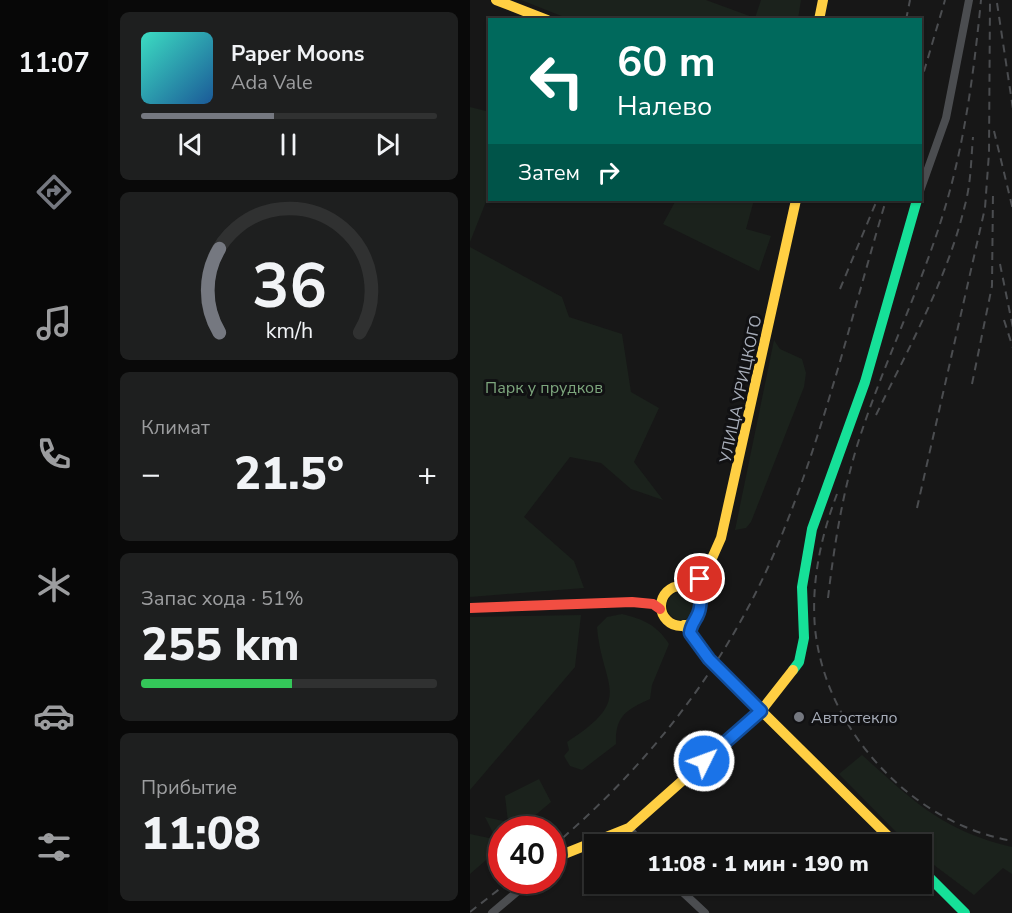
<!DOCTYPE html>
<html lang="ru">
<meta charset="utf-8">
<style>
:root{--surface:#111;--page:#1e1f1f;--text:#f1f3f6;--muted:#9c9d9f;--line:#303131;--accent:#757880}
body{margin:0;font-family:"Nunito Sans",sans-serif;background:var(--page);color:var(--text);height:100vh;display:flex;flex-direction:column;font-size:22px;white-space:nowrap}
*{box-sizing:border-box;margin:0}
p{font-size:20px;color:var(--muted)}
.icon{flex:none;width:33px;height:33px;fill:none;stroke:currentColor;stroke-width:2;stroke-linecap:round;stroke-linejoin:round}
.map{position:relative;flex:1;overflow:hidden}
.details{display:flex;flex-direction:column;gap:12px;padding:12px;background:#090909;width:362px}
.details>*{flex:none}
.hud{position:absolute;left:18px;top:18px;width:434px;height:183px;border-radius:0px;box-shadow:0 2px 4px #0004,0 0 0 2px var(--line);background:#00695c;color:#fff;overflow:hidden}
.speed{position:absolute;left:18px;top:816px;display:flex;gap:12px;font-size:30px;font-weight:700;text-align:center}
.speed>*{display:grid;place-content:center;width:78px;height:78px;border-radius:50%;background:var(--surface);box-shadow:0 2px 4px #0004,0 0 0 2px var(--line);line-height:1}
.speed .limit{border:9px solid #d22;background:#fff;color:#111}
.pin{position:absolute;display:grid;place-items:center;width:51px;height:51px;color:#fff;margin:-26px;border:3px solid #fff;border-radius:50%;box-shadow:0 2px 6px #0007}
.me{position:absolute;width:66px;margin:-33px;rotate:48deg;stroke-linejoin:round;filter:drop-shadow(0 0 4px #0008)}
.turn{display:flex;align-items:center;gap:21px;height:126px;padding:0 30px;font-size:27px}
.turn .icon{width:78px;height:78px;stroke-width:2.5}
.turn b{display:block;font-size:42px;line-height:51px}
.then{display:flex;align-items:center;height:57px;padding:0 30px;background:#0003;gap:12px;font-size:22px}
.big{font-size:45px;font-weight:800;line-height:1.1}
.details .tile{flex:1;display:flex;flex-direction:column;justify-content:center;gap:9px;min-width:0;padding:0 21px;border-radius:9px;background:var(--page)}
.details .dial{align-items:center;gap:0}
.dial svg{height:156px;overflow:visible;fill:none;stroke:var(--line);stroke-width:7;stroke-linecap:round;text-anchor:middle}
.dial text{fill:var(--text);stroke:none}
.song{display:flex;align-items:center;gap:18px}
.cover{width:72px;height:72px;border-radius:9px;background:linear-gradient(135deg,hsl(170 70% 55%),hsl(210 70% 35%))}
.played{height:6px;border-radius:3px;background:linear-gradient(90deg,var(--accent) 45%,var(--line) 45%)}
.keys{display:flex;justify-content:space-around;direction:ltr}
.heat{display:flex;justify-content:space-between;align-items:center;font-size:33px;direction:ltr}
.charge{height:9px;border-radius:4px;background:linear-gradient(90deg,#34c759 51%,var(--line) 0)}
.trip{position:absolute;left:114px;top:834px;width:348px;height:60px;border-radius:0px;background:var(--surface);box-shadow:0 2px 4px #0004,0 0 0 2px var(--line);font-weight:800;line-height:60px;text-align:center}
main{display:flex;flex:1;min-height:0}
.tabs{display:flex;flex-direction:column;width:108px;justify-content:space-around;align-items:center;background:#070707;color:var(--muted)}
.tabs .icon{width:42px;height:42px}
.tabs .active{color:var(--accent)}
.tabs b{font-size:27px;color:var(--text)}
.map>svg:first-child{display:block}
.green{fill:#1b221c}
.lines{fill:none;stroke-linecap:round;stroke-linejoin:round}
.street{stroke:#4b4d50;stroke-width:8}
.fast{stroke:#16e098;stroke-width:10}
.slow{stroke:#ffcf43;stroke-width:10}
.jam{stroke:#f24e42;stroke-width:10}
.rail{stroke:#4b4d50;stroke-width:2;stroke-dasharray:8 6;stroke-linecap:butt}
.route-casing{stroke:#114b97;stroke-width:15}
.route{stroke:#1a73e8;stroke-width:10}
.poi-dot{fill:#757880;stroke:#111113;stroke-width:2}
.labels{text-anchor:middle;stroke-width:6;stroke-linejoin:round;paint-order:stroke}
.park-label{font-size:16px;fill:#7da67d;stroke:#111113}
.street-label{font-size:16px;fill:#a7adb9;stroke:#111113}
.poi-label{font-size:16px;fill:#a7adb9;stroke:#111113;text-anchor:start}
</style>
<main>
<nav class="tabs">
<b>11:07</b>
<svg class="icon active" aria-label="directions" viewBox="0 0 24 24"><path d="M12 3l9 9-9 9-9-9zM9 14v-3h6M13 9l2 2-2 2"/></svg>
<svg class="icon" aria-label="music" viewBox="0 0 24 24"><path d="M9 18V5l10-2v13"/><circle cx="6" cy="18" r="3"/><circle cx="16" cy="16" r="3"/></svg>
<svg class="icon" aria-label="phone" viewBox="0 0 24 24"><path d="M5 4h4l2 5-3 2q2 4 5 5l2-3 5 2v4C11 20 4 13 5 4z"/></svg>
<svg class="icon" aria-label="climate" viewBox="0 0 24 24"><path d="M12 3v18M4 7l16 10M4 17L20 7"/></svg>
<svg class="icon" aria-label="car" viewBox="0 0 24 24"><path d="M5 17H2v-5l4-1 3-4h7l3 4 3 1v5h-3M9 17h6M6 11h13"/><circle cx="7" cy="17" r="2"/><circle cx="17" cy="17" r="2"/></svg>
<svg class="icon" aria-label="filters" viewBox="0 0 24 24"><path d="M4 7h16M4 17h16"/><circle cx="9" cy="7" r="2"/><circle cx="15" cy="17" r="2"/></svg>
</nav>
<section class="details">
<div class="tile">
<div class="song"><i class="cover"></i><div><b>Paper Moons</b><p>Ada Vale</p></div></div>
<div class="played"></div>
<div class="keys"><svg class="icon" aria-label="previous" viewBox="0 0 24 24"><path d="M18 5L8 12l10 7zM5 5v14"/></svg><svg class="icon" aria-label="pause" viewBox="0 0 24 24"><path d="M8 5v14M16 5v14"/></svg><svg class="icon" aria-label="next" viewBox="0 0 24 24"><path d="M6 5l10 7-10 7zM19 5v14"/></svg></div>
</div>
<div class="tile dial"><svg viewBox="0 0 100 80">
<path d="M14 69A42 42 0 1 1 86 69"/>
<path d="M14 69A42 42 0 0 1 14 26" stroke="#757880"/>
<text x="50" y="56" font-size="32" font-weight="700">36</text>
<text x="50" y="72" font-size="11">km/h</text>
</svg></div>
<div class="tile"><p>Климат</p>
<div class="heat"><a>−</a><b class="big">21.5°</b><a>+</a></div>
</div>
<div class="tile"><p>Запас хода · 51%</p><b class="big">255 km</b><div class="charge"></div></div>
<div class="tile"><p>Прибытие</p><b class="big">11:08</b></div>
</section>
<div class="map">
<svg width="543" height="913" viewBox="0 0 543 913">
<rect width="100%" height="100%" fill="#171717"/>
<g class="green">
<polygon points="51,0 236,0 285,18 291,0 331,0 328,19 99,19"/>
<polygon points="0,107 20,112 19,194 0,242"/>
<polygon points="206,200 284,200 276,229 301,236 289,271 193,224"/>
<polygon points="0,247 92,297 99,317 152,334 161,392 189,408 164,462 193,500 161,489 131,463 100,457 54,517 104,561 114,588 0,597"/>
<polygon points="304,340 310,349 332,359 336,373 334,387 281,522 276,528 265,530"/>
<circle cx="211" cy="606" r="14"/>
<path d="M152 614C173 619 187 625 199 644L182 685 180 699C156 710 145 716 146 744L112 770 100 766 94 756 99 750 97 742C166 698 132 688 127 627L137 617Z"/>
<polygon points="111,615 105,667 0,790 0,617"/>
<path d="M392 755C443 801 473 831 542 847V874L533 868 504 895 452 856V844H438L369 774Z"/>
<polygon points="69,779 81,802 49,829 32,830 31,847 0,874 0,834 19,838 23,833 15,817 38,822 35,796"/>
</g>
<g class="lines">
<g class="street">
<polyline points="450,191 476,118 499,0"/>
<polyline points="159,828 171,844"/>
<polyline points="204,884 235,913"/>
<polyline points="22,913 61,880"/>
</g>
<g class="fast">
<polyline points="323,670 329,662 334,638 332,587 342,529 395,382 447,200"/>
<polyline points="452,870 495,913"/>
</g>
<g class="slow">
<polyline points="26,0 77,20"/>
<polyline points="349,20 353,0"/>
<circle cx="211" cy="606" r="20"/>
<polyline points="227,592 251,538 326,200"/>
<polyline points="214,625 239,659 426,844"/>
<polyline points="82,862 89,856 159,828 291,711 323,670"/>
</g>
<polyline class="jam" points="0,608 162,602 183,604 190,609"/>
<g class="rail">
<polyline points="527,3 543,109"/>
<polyline points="436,20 440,0"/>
<polyline points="450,85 475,0"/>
<polyline points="524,131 543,210"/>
<polyline points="530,264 543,328"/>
<polyline points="370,289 407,200"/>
<polyline points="534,320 543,348"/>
<polyline points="502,384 522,286 523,192"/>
<path d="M406 415C439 347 477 280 495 205 501 183 501 160 503 137"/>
<path d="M367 494C351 536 341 582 345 628 355 730 442 824 543 841"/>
<polyline points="447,508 515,208 519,153 520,0"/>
<path d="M358 598C364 547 372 496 387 446 412 366 450 291 474 211 495 142 504 71 511 0"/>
<path d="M82 847C183 762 264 656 313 532 356 425 383 311 416 200"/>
<polyline points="0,912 41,880"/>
</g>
</g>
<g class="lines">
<g class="route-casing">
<path id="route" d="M230 579C227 590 232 597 230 607 229 618 221 622 220 633L239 659 291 711 234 761"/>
</g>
<use href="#route" class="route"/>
</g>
<circle class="poi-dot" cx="329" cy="717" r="6"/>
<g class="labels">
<g class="park-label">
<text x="74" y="393">Парк у прудков</text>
</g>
<g class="street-label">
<text transform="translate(270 389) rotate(-78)" y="6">УЛИЦА УРИЦКОГО</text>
</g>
<g class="poi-label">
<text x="341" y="723">Автостекло</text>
</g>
</g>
</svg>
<div class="speed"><div class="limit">40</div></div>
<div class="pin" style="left:230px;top:579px;background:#d93025"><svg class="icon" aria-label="arrive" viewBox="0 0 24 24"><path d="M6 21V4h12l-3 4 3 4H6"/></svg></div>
<svg class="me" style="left:234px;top:761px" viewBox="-20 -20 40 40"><circle r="17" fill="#1a73e8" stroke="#fff" stroke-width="3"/><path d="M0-11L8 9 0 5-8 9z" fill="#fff"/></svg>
<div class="trip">11:08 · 1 мин · 190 m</div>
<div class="hud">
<div class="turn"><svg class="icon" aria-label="left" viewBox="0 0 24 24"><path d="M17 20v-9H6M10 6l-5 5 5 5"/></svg><div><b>60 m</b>Налево</div></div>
<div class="then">Затем<svg class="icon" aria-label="right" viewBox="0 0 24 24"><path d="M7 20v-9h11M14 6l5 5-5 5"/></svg></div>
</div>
</div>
</main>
